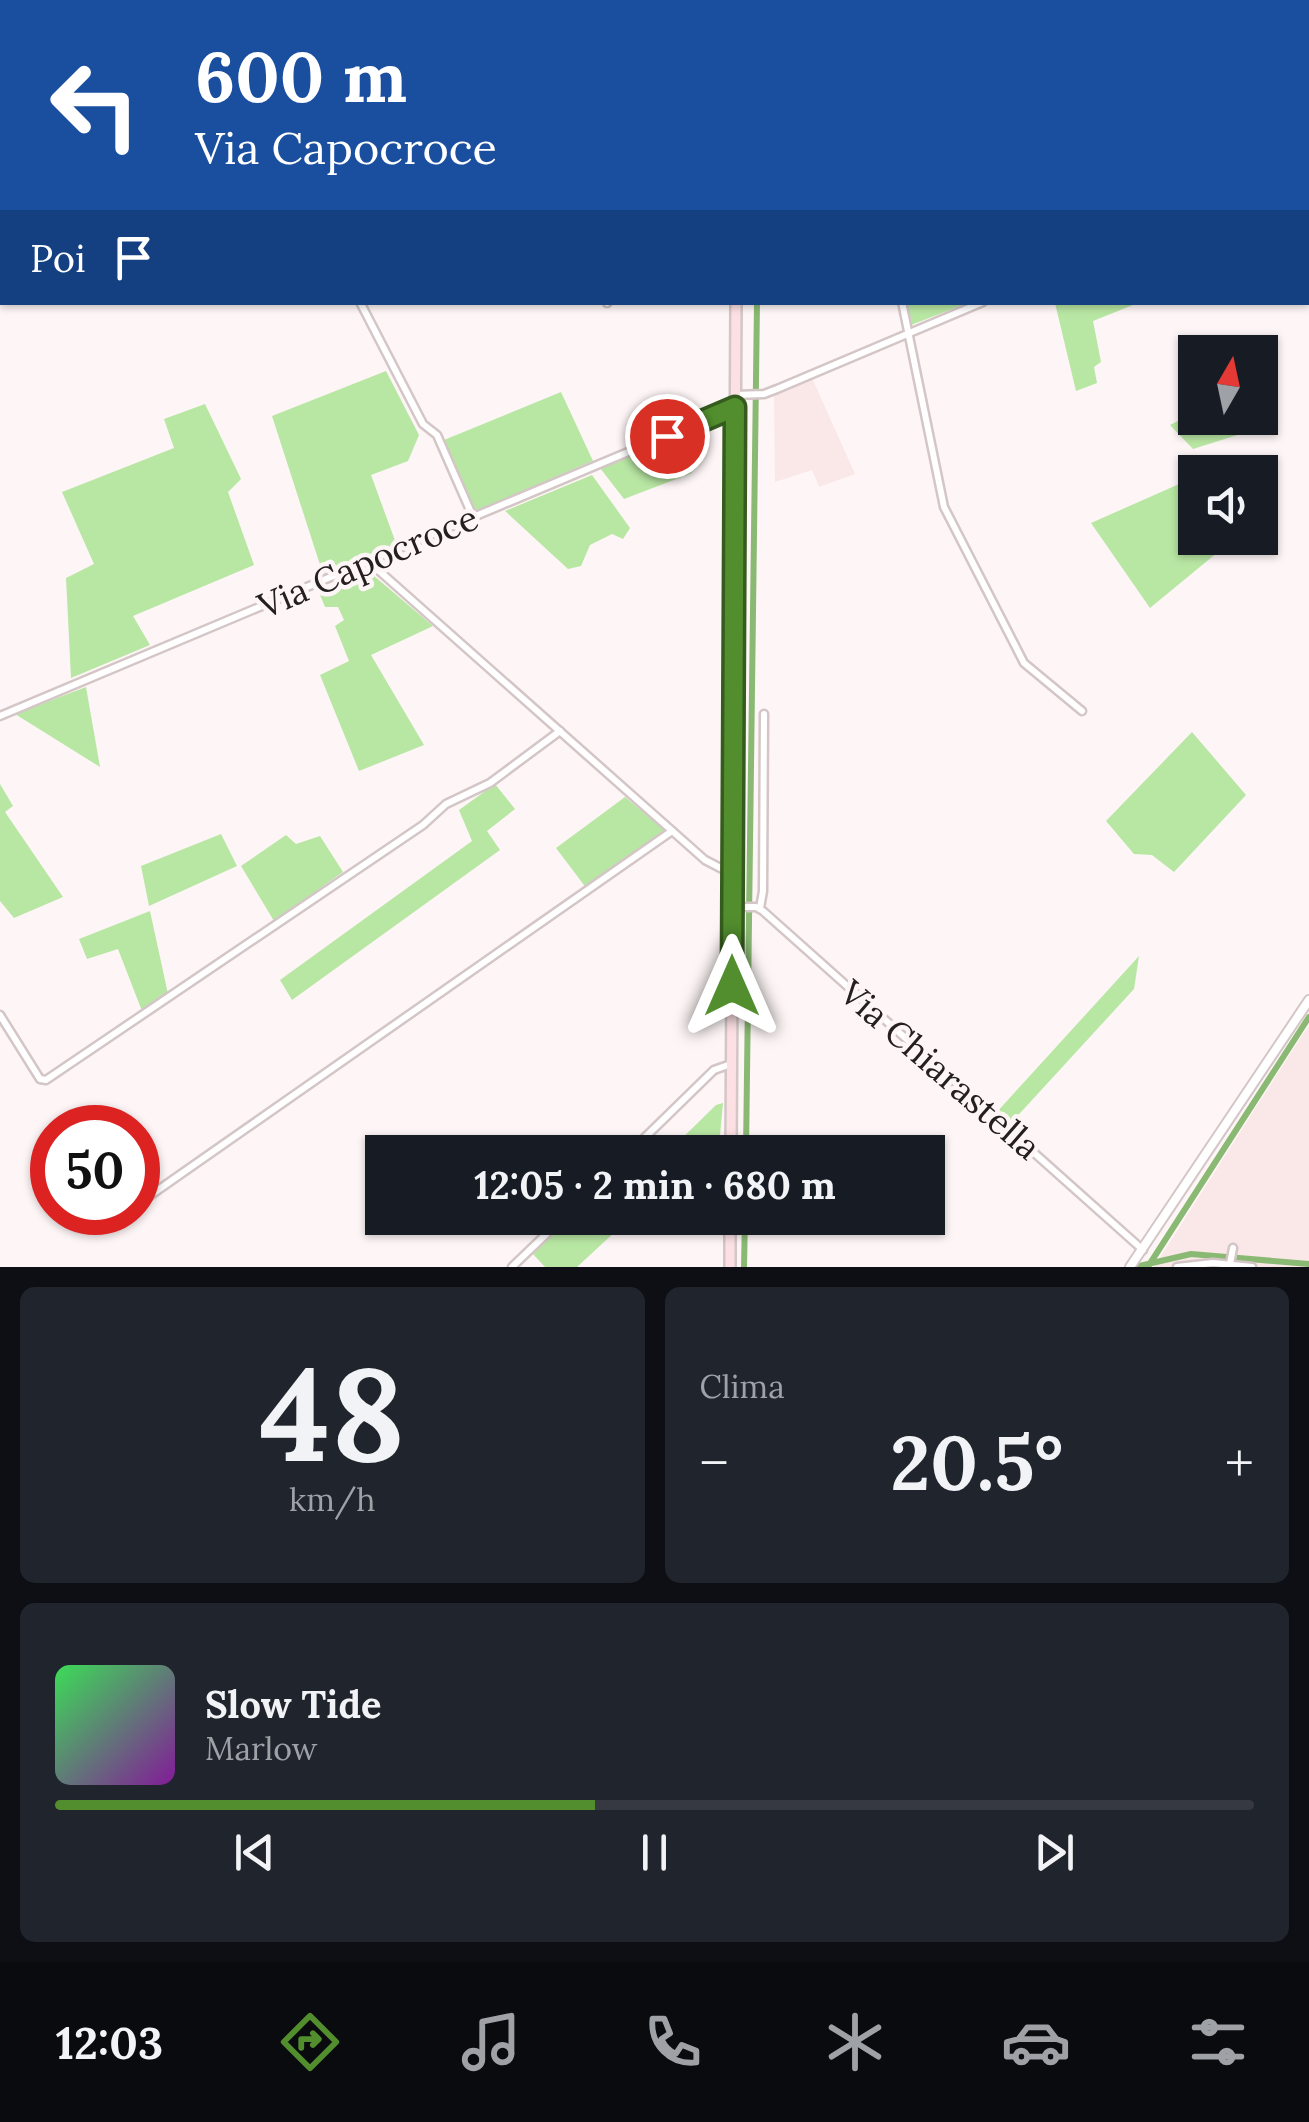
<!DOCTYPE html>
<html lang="it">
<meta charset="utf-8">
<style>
:root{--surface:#171b24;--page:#20242c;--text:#f1f3f6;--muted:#9ea1a6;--line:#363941;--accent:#528e2e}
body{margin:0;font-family:Lora,serif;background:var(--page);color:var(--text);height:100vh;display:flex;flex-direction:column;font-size:38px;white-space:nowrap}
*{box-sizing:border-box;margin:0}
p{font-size:32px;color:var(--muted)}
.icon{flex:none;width:55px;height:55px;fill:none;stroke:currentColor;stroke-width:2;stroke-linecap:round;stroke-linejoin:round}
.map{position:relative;height:1267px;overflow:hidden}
.sheet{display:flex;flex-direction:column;gap:20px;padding:20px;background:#0d0f14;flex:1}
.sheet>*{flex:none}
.top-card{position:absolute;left:0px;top:0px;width:1310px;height:305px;box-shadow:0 2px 8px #0004;background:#1a4fa0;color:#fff;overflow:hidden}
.needle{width:65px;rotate:9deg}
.controls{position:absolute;left:1178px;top:335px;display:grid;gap:20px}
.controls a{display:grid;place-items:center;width:100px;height:100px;border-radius:0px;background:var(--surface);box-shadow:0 2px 8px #0004;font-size:50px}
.speed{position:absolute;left:30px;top:1105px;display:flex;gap:20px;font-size:50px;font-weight:700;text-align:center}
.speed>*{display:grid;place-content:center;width:130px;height:130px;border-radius:50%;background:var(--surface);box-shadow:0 2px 8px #0004;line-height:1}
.speed .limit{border:15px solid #d22;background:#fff;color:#111}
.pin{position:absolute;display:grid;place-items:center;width:85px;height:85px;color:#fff;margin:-42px;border:5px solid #fff;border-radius:50%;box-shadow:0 2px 10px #0007}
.me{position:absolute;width:110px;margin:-55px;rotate:0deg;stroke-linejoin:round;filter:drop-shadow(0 0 8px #0008)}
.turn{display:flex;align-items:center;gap:35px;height:210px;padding:0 30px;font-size:45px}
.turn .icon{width:130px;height:130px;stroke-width:2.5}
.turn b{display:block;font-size:70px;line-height:85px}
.then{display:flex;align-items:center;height:95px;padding:0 30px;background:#0003;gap:20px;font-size:38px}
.big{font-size:75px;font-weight:700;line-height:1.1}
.sheet .card{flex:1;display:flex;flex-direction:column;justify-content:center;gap:15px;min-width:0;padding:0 35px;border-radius:15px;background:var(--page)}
.sheet .dial{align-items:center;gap:0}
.dial b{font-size:130px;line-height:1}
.song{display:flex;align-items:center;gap:30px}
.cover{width:120px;height:120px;border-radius:15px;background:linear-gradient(135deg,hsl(130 70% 55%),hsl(290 70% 35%))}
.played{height:10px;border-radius:5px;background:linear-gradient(90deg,var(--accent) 45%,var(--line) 45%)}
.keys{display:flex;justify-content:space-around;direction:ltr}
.heat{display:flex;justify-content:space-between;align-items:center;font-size:55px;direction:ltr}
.sheet .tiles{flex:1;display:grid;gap:20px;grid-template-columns:1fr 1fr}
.card:last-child{grid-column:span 2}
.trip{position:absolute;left:365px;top:1135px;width:580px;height:100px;border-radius:0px;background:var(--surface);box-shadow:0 2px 8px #0004;font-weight:700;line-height:100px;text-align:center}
.dock{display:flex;height:160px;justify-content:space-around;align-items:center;background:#090b0e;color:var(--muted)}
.dock .icon{width:70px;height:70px}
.dock .current{color:var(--accent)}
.dock b{font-size:45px;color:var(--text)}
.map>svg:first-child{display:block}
.built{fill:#fae7e8}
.green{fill:#b8e6a3}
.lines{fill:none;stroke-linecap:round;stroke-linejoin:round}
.stream{stroke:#8ab973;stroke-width:2.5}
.canal{stroke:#8ab973;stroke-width:6}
.minor-casing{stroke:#d4c6c7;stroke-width:11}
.tertiary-casing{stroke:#d4c6c7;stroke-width:12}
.secondary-casing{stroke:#d4c6c7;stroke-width:14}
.minor{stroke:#fff;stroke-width:6}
.tertiary{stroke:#fff;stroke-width:8}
.secondary{stroke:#fce0e3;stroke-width:9}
.rail{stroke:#655f5f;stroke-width:2.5;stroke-dasharray:12 12;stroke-linecap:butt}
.route-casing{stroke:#355c1e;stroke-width:25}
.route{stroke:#528e2e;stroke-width:18}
.labels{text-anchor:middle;stroke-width:9;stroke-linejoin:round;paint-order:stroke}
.street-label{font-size:35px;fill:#252020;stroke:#fef6f6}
</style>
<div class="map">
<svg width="1309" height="1267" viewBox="0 0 1309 1267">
<rect width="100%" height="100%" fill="#fef6f6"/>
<g class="built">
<polygon points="812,378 855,474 819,487 812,470 775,482 774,396"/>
<polygon points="1309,1026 1309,1267 1154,1267 1301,1037"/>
</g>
<g class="green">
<polygon points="907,303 907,302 968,303 911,325"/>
<polygon points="1055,303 1138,303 1093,321 1101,362 1094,367 1097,383 1076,391"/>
<polygon points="386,371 419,435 408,461 371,475 397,546 323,574 272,416"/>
<polygon points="561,392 593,461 476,511 444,440"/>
<polygon points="205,404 241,479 228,492 254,565 133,616 150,645 71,678 66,578 94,564 62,492 174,448 164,419"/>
<polygon points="1195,412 1195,418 1260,418 1260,412 1266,426 1193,449 1170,425"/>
<polygon points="675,437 692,473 624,499 600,468"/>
<polygon points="592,475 630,528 623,539 612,534 590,545 581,566 568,569 505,511"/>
<polygon points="1195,477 1195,538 1235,538 1150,608 1091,523"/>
<polygon points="367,570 433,626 371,655 424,745 359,771 320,675 349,661 335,626 344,620 338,607 325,607 318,590"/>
<polygon points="86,687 100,767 15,714"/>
<polygon points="1192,732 1246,795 1174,872 1152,855 1134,854 1106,821"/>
<polygon points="0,784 13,806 5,812 63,897 14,918 0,901"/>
<polygon points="495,784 515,809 487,831 500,850 292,1000 280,980 472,841 459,810"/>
<polygon points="625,797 665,830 664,834 587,889 556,848"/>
<polygon points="221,834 237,866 149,906 141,866"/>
<polygon points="286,835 296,844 320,836 343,872 274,921 241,866"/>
<polygon points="150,911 168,994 142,1011 118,949 87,959 79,939"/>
<polygon points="1139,956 1134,989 1010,1124 996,1113"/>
<polygon points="723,1103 720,1135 698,1152 668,1152 716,1105"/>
<polygon points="568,1218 630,1218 577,1267 545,1267 532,1253"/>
</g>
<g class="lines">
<polyline class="stream" points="0,224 2,223"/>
<g class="canal">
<polyline points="761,2 761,0"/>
<polyline points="746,1152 757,302"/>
<polyline points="1149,1265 1309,1017"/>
<polyline points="744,1267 745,1218"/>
<polyline points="1135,1267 1191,1254 1309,1264"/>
</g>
<g class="minor-casing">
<g id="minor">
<polyline points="717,0 717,2"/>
<polyline points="845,0 845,2"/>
<polyline points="1217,0 1222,2"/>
<polyline points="1308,43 1309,44"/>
<polyline points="1308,166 1309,166"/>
<polyline points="0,228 2,228"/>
<polyline points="360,302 423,424 437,435 473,517"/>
<polyline points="902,302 944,507 1024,663 1082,711"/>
<polyline points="607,303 608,302"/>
<polyline points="735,395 764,394 777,389 983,302"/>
<polyline points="368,561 705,860 732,874"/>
<polyline points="0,716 735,407"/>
<polyline points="732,907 756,907 763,911 1143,1250"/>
<polyline points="760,908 763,891 764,714"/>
<polyline points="0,1015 40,1079 46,1080 423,825 446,804 490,783 560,731"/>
<polyline points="630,1152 714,1070 731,1064"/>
<polyline points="138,1204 672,831"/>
<polyline points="116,1220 126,1212"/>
<polyline points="1230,1264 1233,1248"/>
<polyline points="512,1267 563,1218"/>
<polyline points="1177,1267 1213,1263 1252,1267"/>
</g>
</g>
<g class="tertiary-casing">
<polyline id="tertiary" points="1130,1267 1309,1000"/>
</g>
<g class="secondary-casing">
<g id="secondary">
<polyline points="733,0 733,2"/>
<polyline points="731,1152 736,302"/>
<polyline points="730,1267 730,1218"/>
</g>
</g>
<use href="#minor" class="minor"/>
<use href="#tertiary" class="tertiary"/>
<use href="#secondary" class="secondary"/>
<g class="rail">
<polyline points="1260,0 1266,2"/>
<polyline points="1308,30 1309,31"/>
</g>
</g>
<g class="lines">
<g class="route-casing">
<polyline id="route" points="667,436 735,407 732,986"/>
</g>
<use href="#route" class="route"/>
</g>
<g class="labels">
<g class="street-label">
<text transform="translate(368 562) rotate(-23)" y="12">Via Capocroce</text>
<text transform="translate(940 1070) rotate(41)" y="12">Via Chiarastella</text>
</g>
</g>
</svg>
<div class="controls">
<a><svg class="needle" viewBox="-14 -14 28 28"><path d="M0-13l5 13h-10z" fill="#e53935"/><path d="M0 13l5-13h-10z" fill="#9ea1a6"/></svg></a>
<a><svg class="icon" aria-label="sound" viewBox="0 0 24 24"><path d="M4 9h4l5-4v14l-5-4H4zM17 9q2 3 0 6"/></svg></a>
</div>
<div class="speed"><div class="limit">50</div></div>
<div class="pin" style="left:667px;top:436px;background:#d93025"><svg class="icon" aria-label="arrive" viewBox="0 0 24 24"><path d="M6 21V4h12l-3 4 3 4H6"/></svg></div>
<svg class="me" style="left:732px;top:986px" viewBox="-20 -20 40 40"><path d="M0-17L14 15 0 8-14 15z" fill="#528e2e" stroke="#fff" stroke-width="4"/></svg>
<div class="trip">12:05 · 2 min · 680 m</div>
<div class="top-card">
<div class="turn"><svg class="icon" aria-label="left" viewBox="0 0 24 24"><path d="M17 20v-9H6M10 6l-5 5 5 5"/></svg><div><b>600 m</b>Via Capocroce</div></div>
<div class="then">Poi<svg class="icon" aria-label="arrive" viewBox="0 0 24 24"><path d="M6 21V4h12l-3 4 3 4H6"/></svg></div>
</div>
</div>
<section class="sheet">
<div class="tiles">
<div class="card dial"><b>48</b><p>km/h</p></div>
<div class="card"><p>Clima</p>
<div class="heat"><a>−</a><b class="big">20.5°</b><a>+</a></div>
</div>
<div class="card">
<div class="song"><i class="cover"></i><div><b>Slow Tide</b><p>Marlow</p></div></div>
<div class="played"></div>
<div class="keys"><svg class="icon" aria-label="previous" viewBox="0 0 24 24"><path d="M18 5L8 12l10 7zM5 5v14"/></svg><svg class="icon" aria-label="pause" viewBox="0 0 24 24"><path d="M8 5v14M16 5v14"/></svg><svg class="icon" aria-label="next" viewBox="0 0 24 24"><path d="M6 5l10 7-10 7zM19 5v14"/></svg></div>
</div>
</div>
</section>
<nav class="dock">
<b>12:03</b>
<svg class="icon current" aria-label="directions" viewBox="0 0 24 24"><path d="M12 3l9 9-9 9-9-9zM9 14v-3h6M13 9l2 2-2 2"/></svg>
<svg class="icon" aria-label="music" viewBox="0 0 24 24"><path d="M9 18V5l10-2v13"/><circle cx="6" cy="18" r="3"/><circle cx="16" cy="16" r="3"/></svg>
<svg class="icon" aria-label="phone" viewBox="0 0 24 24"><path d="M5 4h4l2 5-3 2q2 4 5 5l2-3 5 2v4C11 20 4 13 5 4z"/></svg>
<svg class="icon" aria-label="climate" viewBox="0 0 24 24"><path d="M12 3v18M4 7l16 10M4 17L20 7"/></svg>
<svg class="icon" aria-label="car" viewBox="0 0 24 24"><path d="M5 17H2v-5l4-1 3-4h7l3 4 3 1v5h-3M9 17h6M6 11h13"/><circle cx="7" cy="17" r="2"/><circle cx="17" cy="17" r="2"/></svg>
<svg class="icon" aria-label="filters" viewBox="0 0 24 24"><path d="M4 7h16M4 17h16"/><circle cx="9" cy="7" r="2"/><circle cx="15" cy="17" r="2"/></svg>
</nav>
